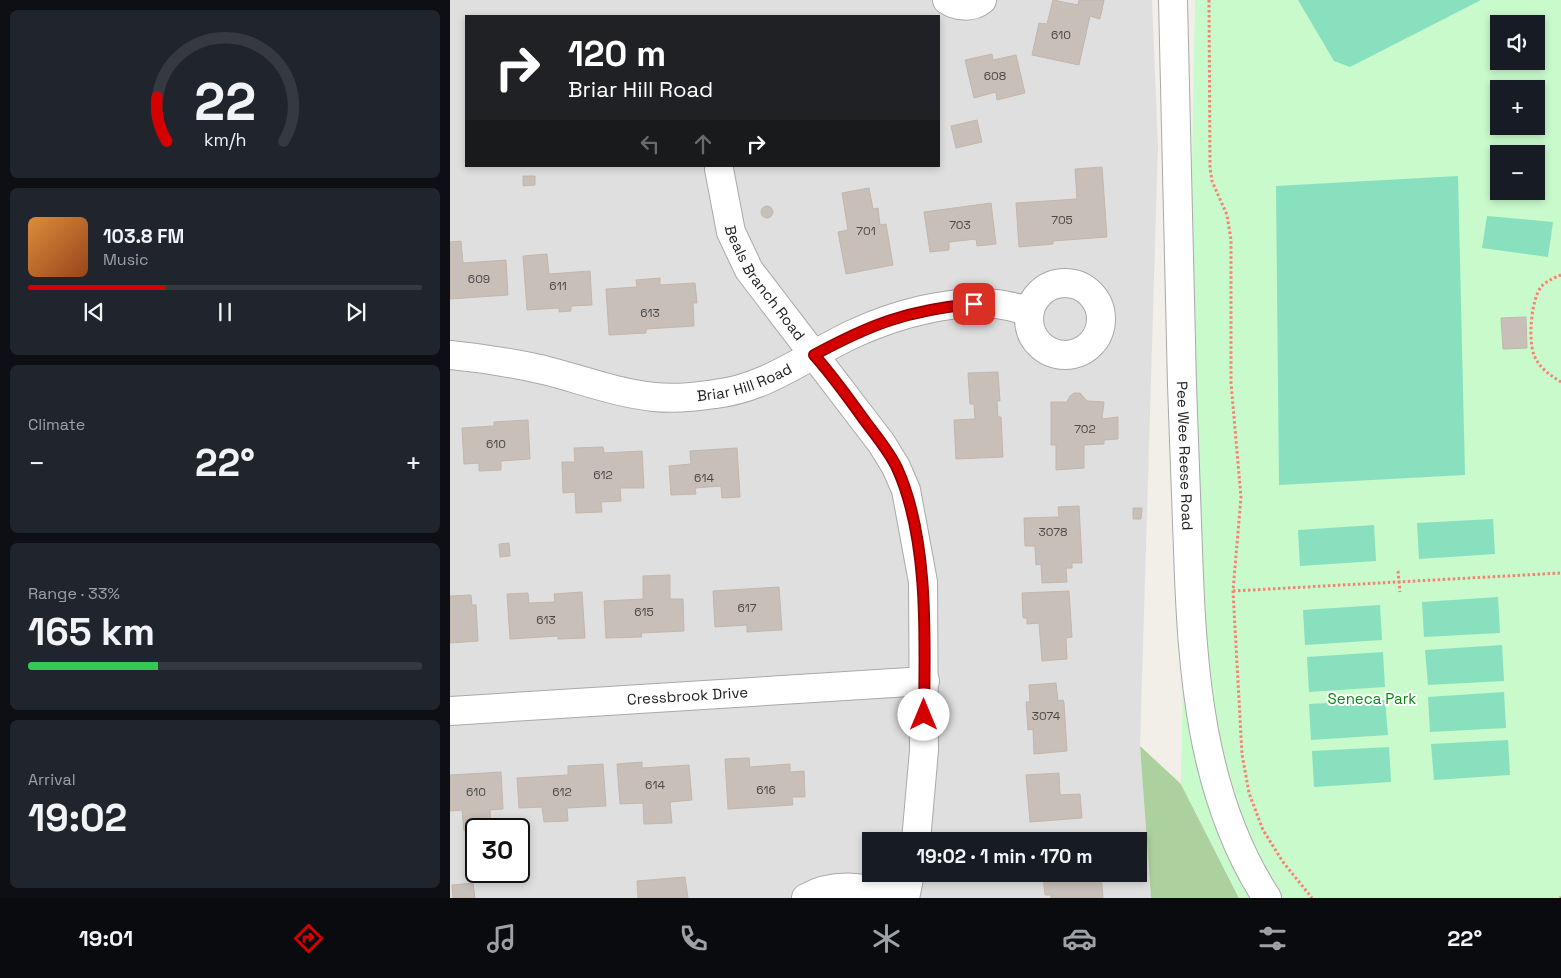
<!DOCTYPE html>
<meta charset="utf-8">
<style>
:root{--surface:#171b24;--page:#20242c;--text:#f1f3f6;--muted:#9ea1a6;--line:#363941;--accent:#d40000}
body{margin:0;font-family:"Space Grotesk",sans-serif;background:var(--page);color:var(--text);height:100vh;display:flex;flex-direction:column;font-size:19px;white-space:nowrap}
*{box-sizing:border-box;margin:0}
p{font-size:16px;color:var(--muted)}
.icon{flex:none;width:28px;height:28px;fill:none;stroke:currentColor;stroke-width:2;stroke-linecap:round;stroke-linejoin:round}
.map{position:relative;flex:1;overflow:hidden}
.side{display:flex;flex-direction:column;gap:10px;padding:10px;background:#0d0f14;width:450px}
.side>*{flex:none}
.banner{position:absolute;left:15px;top:15px;width:475px;height:152px;border-radius:0px;box-shadow:0 2px 8px #0003;background:#202124;color:#fff;overflow:hidden}
.tools{position:absolute;left:1040px;top:15px;display:grid;gap:10px}
.tools a{display:grid;place-items:center;width:55px;height:55px;border-radius:0px;background:var(--surface);box-shadow:0 2px 8px #0003;font-size:25px}
.speed{position:absolute;left:15px;top:818px;display:flex;gap:10px;font-size:25px;font-weight:700;text-align:center}
.speed>*{display:grid;place-content:center;width:65px;height:65px;border-radius:50%;background:var(--surface);box-shadow:0 2px 8px #0003;line-height:1}
.speed .limit{border:2px solid #111;border-radius:8px;background:#fff;color:#111}
.pin{position:absolute;display:grid;place-items:center;width:42px;height:42px;color:#fff;margin:-21px;border-radius:10px;box-shadow:0 2px 8px #0006}
.me{position:absolute;width:55px;margin:-28px;rotate:0deg;stroke-linejoin:round;filter:drop-shadow(0 0 4px #0008)}
.turn{display:flex;align-items:center;gap:18px;height:105px;padding:0 20px;font-size:22px}
.turn .icon{width:65px;height:65px;stroke-width:2.5}
.turn b{display:block;font-size:35px;line-height:42px}
.lanes{display:flex;align-items:center;height:48px;padding:0 20px;background:#0003;justify-content:center;gap:25px;direction:ltr}
.lanes .off{opacity:.35}
.big{font-size:38px;font-weight:700;line-height:1.1}
.side .card{flex:1;display:flex;flex-direction:column;justify-content:center;gap:8px;min-width:0;padding:0 18px;border-radius:8px;background:var(--page)}
.side .dial{align-items:center;gap:0}
.dial svg{height:130px;overflow:visible;fill:none;stroke:var(--line);stroke-width:7;stroke-linecap:round;text-anchor:middle}
.dial text{fill:var(--text);stroke:none}
.song{display:flex;align-items:center;gap:15px}
.cover{width:60px;height:60px;border-radius:8px;background:linear-gradient(135deg,hsl(30 70% 55%),hsl(20 70% 35%))}
.played{height:5px;border-radius:2px;background:linear-gradient(90deg,var(--accent) 35%,var(--line) 35%)}
.keys{display:flex;justify-content:space-around;direction:ltr}
.heat{display:flex;justify-content:space-between;align-items:center;font-size:28px;direction:ltr}
.charge{height:8px;border-radius:4px;background:linear-gradient(90deg,#34c759 33%,var(--line) 0)}
.trip{position:absolute;left:412px;top:832px;width:285px;height:50px;border-radius:0px;background:var(--surface);box-shadow:0 2px 8px #0003;font-weight:700;line-height:50px;text-align:center}
.tabs{display:flex;height:80px;justify-content:space-around;align-items:center;background:#090b0e;color:var(--muted)}
.tabs .icon{width:35px;height:35px}
.tabs .current{color:var(--accent)}
.tabs b{font-size:22px;color:var(--text)}
main{display:flex;flex:1;min-height:0}
.map>svg:first-child{display:block}
.residential{fill:#e0dfdf;fill-rule:evenodd}
.forest{fill:#add19e}
.park{fill:#c8facc;fill-rule:evenodd}
.pitch{fill:#88e0be}
.building{fill:#c7bfb8;stroke:#c4b6ab}
.lines{fill:none;stroke-linecap:round;stroke-linejoin:round}
.minor-casing{stroke:#a9a9a9;stroke-width:30}
.path{stroke:#fa8072;stroke-width:3;stroke-dasharray:2.5 2.5;stroke-linecap:butt}
.minor{stroke:#fff;stroke-width:28}
.route-casing{stroke:#8a0000;stroke-width:12}
.route{stroke:#d40000;stroke-width:9}
.labels{text-anchor:middle;stroke-width:4;stroke-linejoin:round;paint-order:stroke}
.number-label{font-size:12px;fill:#4b4948}
.street-label{font-size:15px;fill:#222;stroke:#fff}
.park-label{font-size:15px;fill:#0c8416;stroke:#fff}
</style>
<main>
<section class="side">
<div class="card dial"><svg viewBox="0 0 100 80">
<path d="M14 69A42 42 0 1 1 86 69"/>
<path d="M14 69A42 42 0 0 1 8 42" stroke="#d40000"/>
<text x="50" y="56" font-size="32" font-weight="700">22</text>
<text x="50" y="72" font-size="11">km/h</text>
</svg></div>
<div class="card">
<div class="song"><i class="cover"></i><div><b>103.8 FM</b><p>Music</p></div></div>
<div class="played"></div>
<div class="keys"><svg class="icon" aria-label="previous" viewBox="0 0 24 24"><path d="M18 5L8 12l10 7zM5 5v14"/></svg><svg class="icon" aria-label="pause" viewBox="0 0 24 24"><path d="M8 5v14M16 5v14"/></svg><svg class="icon" aria-label="next" viewBox="0 0 24 24"><path d="M6 5l10 7-10 7zM19 5v14"/></svg></div>
</div>
<div class="card"><p>Climate</p>
<div class="heat"><a>−</a><b class="big">22°</b><a>+</a></div>
</div>
<div class="card"><p>Range · 33%</p><b class="big">165 km</b><div class="charge"></div></div>
<div class="card"><p>Arrival</p><b class="big">19:02</b></div>
</section>
<div class="map">
<svg width="1111" height="898" viewBox="0 0 1111 898">
<rect width="100%" height="100%" fill="#f2efe9"/>
<path class="residential" d="M0 0H702L708 146 690 746 701 898H0ZM16 16H489V166H16ZM26 829H69V871H26ZM421 841H689V874H421Z"/>
<polygon class="forest" points="690,746 731,784 789,898 701,898"/>
<path class="park" d="M745 0H1111V898H789L731 784ZM1049 24H1086V61H1049ZM1049 89H1086V126H1049ZM1049 154H1086V191H1049Z"/>
<g class="pitch">
<polygon points="848,0 1031,0 900,67 884,61"/>
<polygon points="1008,176 1015,475 829,485 826,186"/>
<polygon points="1037,216 1103,222 1098,257 1032,248"/>
<polygon points="1043,519 1045,554 969,559 967,523"/>
<polygon points="924,525 926,561 850,566 848,530"/>
<polygon points="1048,597 1050,633 974,637 972,602"/>
<polygon points="930,605 932,640 855,645 853,610"/>
<polygon points="1052,645 1054,681 978,685 975,650"/>
<polygon points="933,652 935,687 859,692 857,657"/>
<polygon points="1054,692 1056,728 980,732 978,697"/>
<polygon points="935,700 938,735 861,740 859,704"/>
<polygon points="1058,740 1060,775 984,780 981,744"/>
<polygon points="939,747 941,782 864,787 862,751"/>
</g>
<g class="building">
<polygon points="603,0 628,5 629,0 654,0 650,19 640,16 629,65 582,55 589,23 597,24"/>
<polygon points="542,54 543,60 566,55 575,93 547,100 546,92 524,98 515,60"/>
<polygon points="527,120 532,142 506,148 501,126"/>
<polygon points="652,167 657,237 603,241 603,244 569,247 566,203 627,199 625,169"/>
<polygon points="73,176 85,176 85,185 73,186"/>
<polygon points="419,188 423,209 428,208 430,225 436,224 443,265 396,274 388,232 398,230 392,193"/>
<polygon points="541,203 546,244 527,246 526,239 499,242 499,250 480,252 474,212"/>
<circle cx="317" cy="212" r="6"/>
<polygon points="11,241 13,263 56,260 58,295 0,299 0,242"/>
<polygon points="97,254 99,274 140,271 142,305 121,306 121,311 109,312 109,308 77,310 73,256"/>
<polygon points="210,278 210,285 245,283 247,303 243,303 244,326 196,329 196,333 159,335 156,289 187,287 186,280"/>
<polygon points="1076,317 1077,348 1053,349 1051,318"/>
<polygon points="548,372 550,401 547,401 548,417 551,417 553,457 506,459 504,420 525,419 524,404 520,404 518,373"/>
<polygon points="624,393 630,393 637,401 654,402 652,419 668,417 668,439 654,440 654,444 634,445 634,468 606,470 606,445 601,445 601,402 617,402 620,396"/>
<polygon points="78,420 80,459 51,461 51,470 29,471 29,463 14,464 12,428 44,426 44,422"/>
<polygon points="153,447 154,453 192,451 194,488 170,488 171,501 151,502 152,512 126,513 125,492 113,493 112,462 125,462 124,448"/>
<polygon points="287,448 290,497 272,498 271,486 245,488 246,494 221,495 219,466 241,464 240,451"/>
<polygon points="629,506 632,563 622,563 622,568 616,568 617,582 592,583 591,564 586,565 585,546 575,546 574,518 609,517 608,507"/>
<polygon points="683,508 692,508 691,519 683,519"/>
<polygon points="59,543 60,556 50,557 49,544"/>
<polygon points="220,575 220,599 233,599 234,631 191,633 192,637 156,638 154,601 193,599 193,576"/>
<polygon points="329,587 332,630 297,632 297,625 265,627 263,591"/>
<polygon points="619,591 622,637 616,638 617,659 592,661 589,623 577,624 577,618 573,618 572,593"/>
<polygon points="132,592 135,638 108,639 108,636 60,639 57,594 78,593 79,603 105,602 104,594"/>
<polygon points="21,595 22,605 26,605 28,641 0,643 0,596"/>
<polygon points="606,683 608,701 613,700 614,703 617,751 584,754 583,729 578,730 576,702 580,702 579,685"/>
<polygon points="299,758 300,767 340,764 340,772 354,771 355,797 342,797 343,805 278,809 275,759"/>
<polygon points="192,762 192,768 239,765 242,800 220,802 222,823 194,824 193,803 170,804 167,764"/>
<polygon points="153,764 156,806 117,808 118,821 94,822 92,807 69,808 67,778 118,775 118,766"/>
<polygon points="51,772 53,809 40,810 41,829 14,831 12,810 0,811 0,775"/>
<polygon points="609,773 610,795 630,794 632,818 580,822 576,775"/>
<polygon points="593,874 651,874 653,898 601,898 601,895 595,895"/>
<polygon points="235,877 238,898 188,898 187,881"/>
<polygon points="23,883 25,898 3,898 2,885"/>
</g>
<g class="lines">
<g class="minor-casing">
<g id="minor">
<path d="M497 0C507 7 522 8 532 0"/>
<path id="s1" d="M723 0C726 128 729 257 732 385 734 440 736 495 738 550 742 669 750 795 817 898"/>
<path id="s2" d="M269 169 281 232 299 270 432 444 446 467 456 490 473 582 474 750 466 841"/>
<circle cx="615" cy="319" r="36"/>
<path id="s3" d="M0 355C31 358 63 363 94 370 130 379 166 393 204 397 224 399 245 397 265 394 317 388 356 356 403 334 446 314 498 300 546 304 558 305 569 309 580 311"/>
<path id="s4" d="M0 711 475 681"/>
<path d="M356 898C388 880 422 889 454 898"/>
<polyline points="455,898 460,874"/>
</g>
</g>
<g class="path">
<polyline points="759,0 760,168 762,181 777,215 781,240 781,383 791,497 783,591 792,754 799,793 813,830 833,862 862,898"/>
<path d="M1111 275C1104 278 1096 281 1091 287 1081 300 1078 340 1084 355 1089 368 1100 375 1111 382"/>
<polyline points="948,571 950,592"/>
<polyline points="783,591 1111,573"/>
<polyline points="1110,898 1111,897"/>
</g>
<use href="#minor" class="minor"/>
</g>
<g class="lines">
<g class="route-casing">
<path id="route" d="M474 715C475 639 479 538 447 468 439 451 426 436 415 421 399 399 383 376 364 355 421 324 458 310 524 304"/>
</g>
<use href="#route" class="route"/>
</g>
<g class="labels">
<g class="number-label">
<text x="611" y="39">610</text>
<text x="545" y="80">608</text>
<text x="612" y="224">705</text>
<text x="510" y="229">703</text>
<text x="416" y="235">701</text>
<text x="29" y="283">609</text>
<text x="108" y="290">611</text>
<text x="200" y="317">613</text>
<text x="635" y="433">702</text>
<text x="46" y="448">610</text>
<text x="153" y="479">612</text>
<text x="254" y="482">614</text>
<text x="603" y="536">3078</text>
<text x="297" y="612">617</text>
<text x="194" y="616">615</text>
<text x="96" y="624">613</text>
<text x="596" y="720">3074</text>
<text x="205" y="789">614</text>
<text x="316" y="794">616</text>
<text x="26" y="796">610</text>
<text x="112" y="796">612</text>
</g>
<g class="street-label">
<text dy="5" stroke="none"><textPath href="#s2" startOffset="125">Beals Branch Road</textPath></text>
<text dy="5" stroke="none"><textPath href="#s3" startOffset="301">Briar Hill Road</textPath></text>
<text dy="5" stroke="none"><textPath href="#s1" startOffset="456">Pee Wee Reese Road</textPath></text>
<text dy="5" stroke="none"><textPath href="#s4" startOffset="238">Cressbrook Drive</textPath></text>
</g>
<g class="park-label">
<text x="922" y="704">Seneca Park</text>
</g>
</g>
</svg>
<div class="tools">
<a><svg class="icon" aria-label="sound" viewBox="0 0 24 24"><path d="M4 9h4l5-4v14l-5-4H4zM17 9q2 3 0 6"/></svg></a>
<a>+</a>
<a>−</a>
</div>
<div class="speed"><div class="limit">30</div></div>
<div class="pin" style="left:524px;top:304px;background:#d93025"><svg class="icon" aria-label="arrive" viewBox="0 0 24 24"><path d="M6 21V4h12l-3 4 3 4H6"/></svg></div>
<svg class="me" style="left:474px;top:715px" viewBox="-20 -20 40 40"><circle r="19" fill="#fff"/><path d="M0-13L10 11 0 6-10 11z" fill="#d40000"/></svg>
<div class="trip">19:02 · 1 min · 170 m</div>
<div class="banner">
<div class="turn"><svg class="icon" aria-label="right" viewBox="0 0 24 24"><path d="M7 20v-9h11M14 6l5 5-5 5"/></svg><div><b>120 m</b>Briar Hill Road</div></div>
<div class="lanes"><svg class="icon off" aria-label="left" viewBox="0 0 24 24"><path d="M17 20v-9H6M10 6l-5 5 5 5"/></svg><svg class="icon off" aria-label="ahead" viewBox="0 0 24 24"><path d="M12 20V5M6 11l6-6 6 6"/></svg><svg class="icon" aria-label="right" viewBox="0 0 24 24"><path d="M7 20v-9h11M14 6l5 5-5 5"/></svg></div>
</div>
</div>
</main>
<nav class="tabs">
<b>19:01</b>
<svg class="icon current" aria-label="directions" viewBox="0 0 24 24"><path d="M12 3l9 9-9 9-9-9zM9 14v-3h6M13 9l2 2-2 2"/></svg>
<svg class="icon" aria-label="music" viewBox="0 0 24 24"><path d="M9 18V5l10-2v13"/><circle cx="6" cy="18" r="3"/><circle cx="16" cy="16" r="3"/></svg>
<svg class="icon" aria-label="phone" viewBox="0 0 24 24"><path d="M5 4h4l2 5-3 2q2 4 5 5l2-3 5 2v4C11 20 4 13 5 4z"/></svg>
<svg class="icon" aria-label="climate" viewBox="0 0 24 24"><path d="M12 3v18M4 7l16 10M4 17L20 7"/></svg>
<svg class="icon" aria-label="car" viewBox="0 0 24 24"><path d="M5 17H2v-5l4-1 3-4h7l3 4 3 1v5h-3M9 17h6M6 11h13"/><circle cx="7" cy="17" r="2"/><circle cx="17" cy="17" r="2"/></svg>
<svg class="icon" aria-label="filters" viewBox="0 0 24 24"><path d="M4 7h16M4 17h16"/><circle cx="9" cy="7" r="2"/><circle cx="15" cy="17" r="2"/></svg>
<b>22°</b>
</nav>
